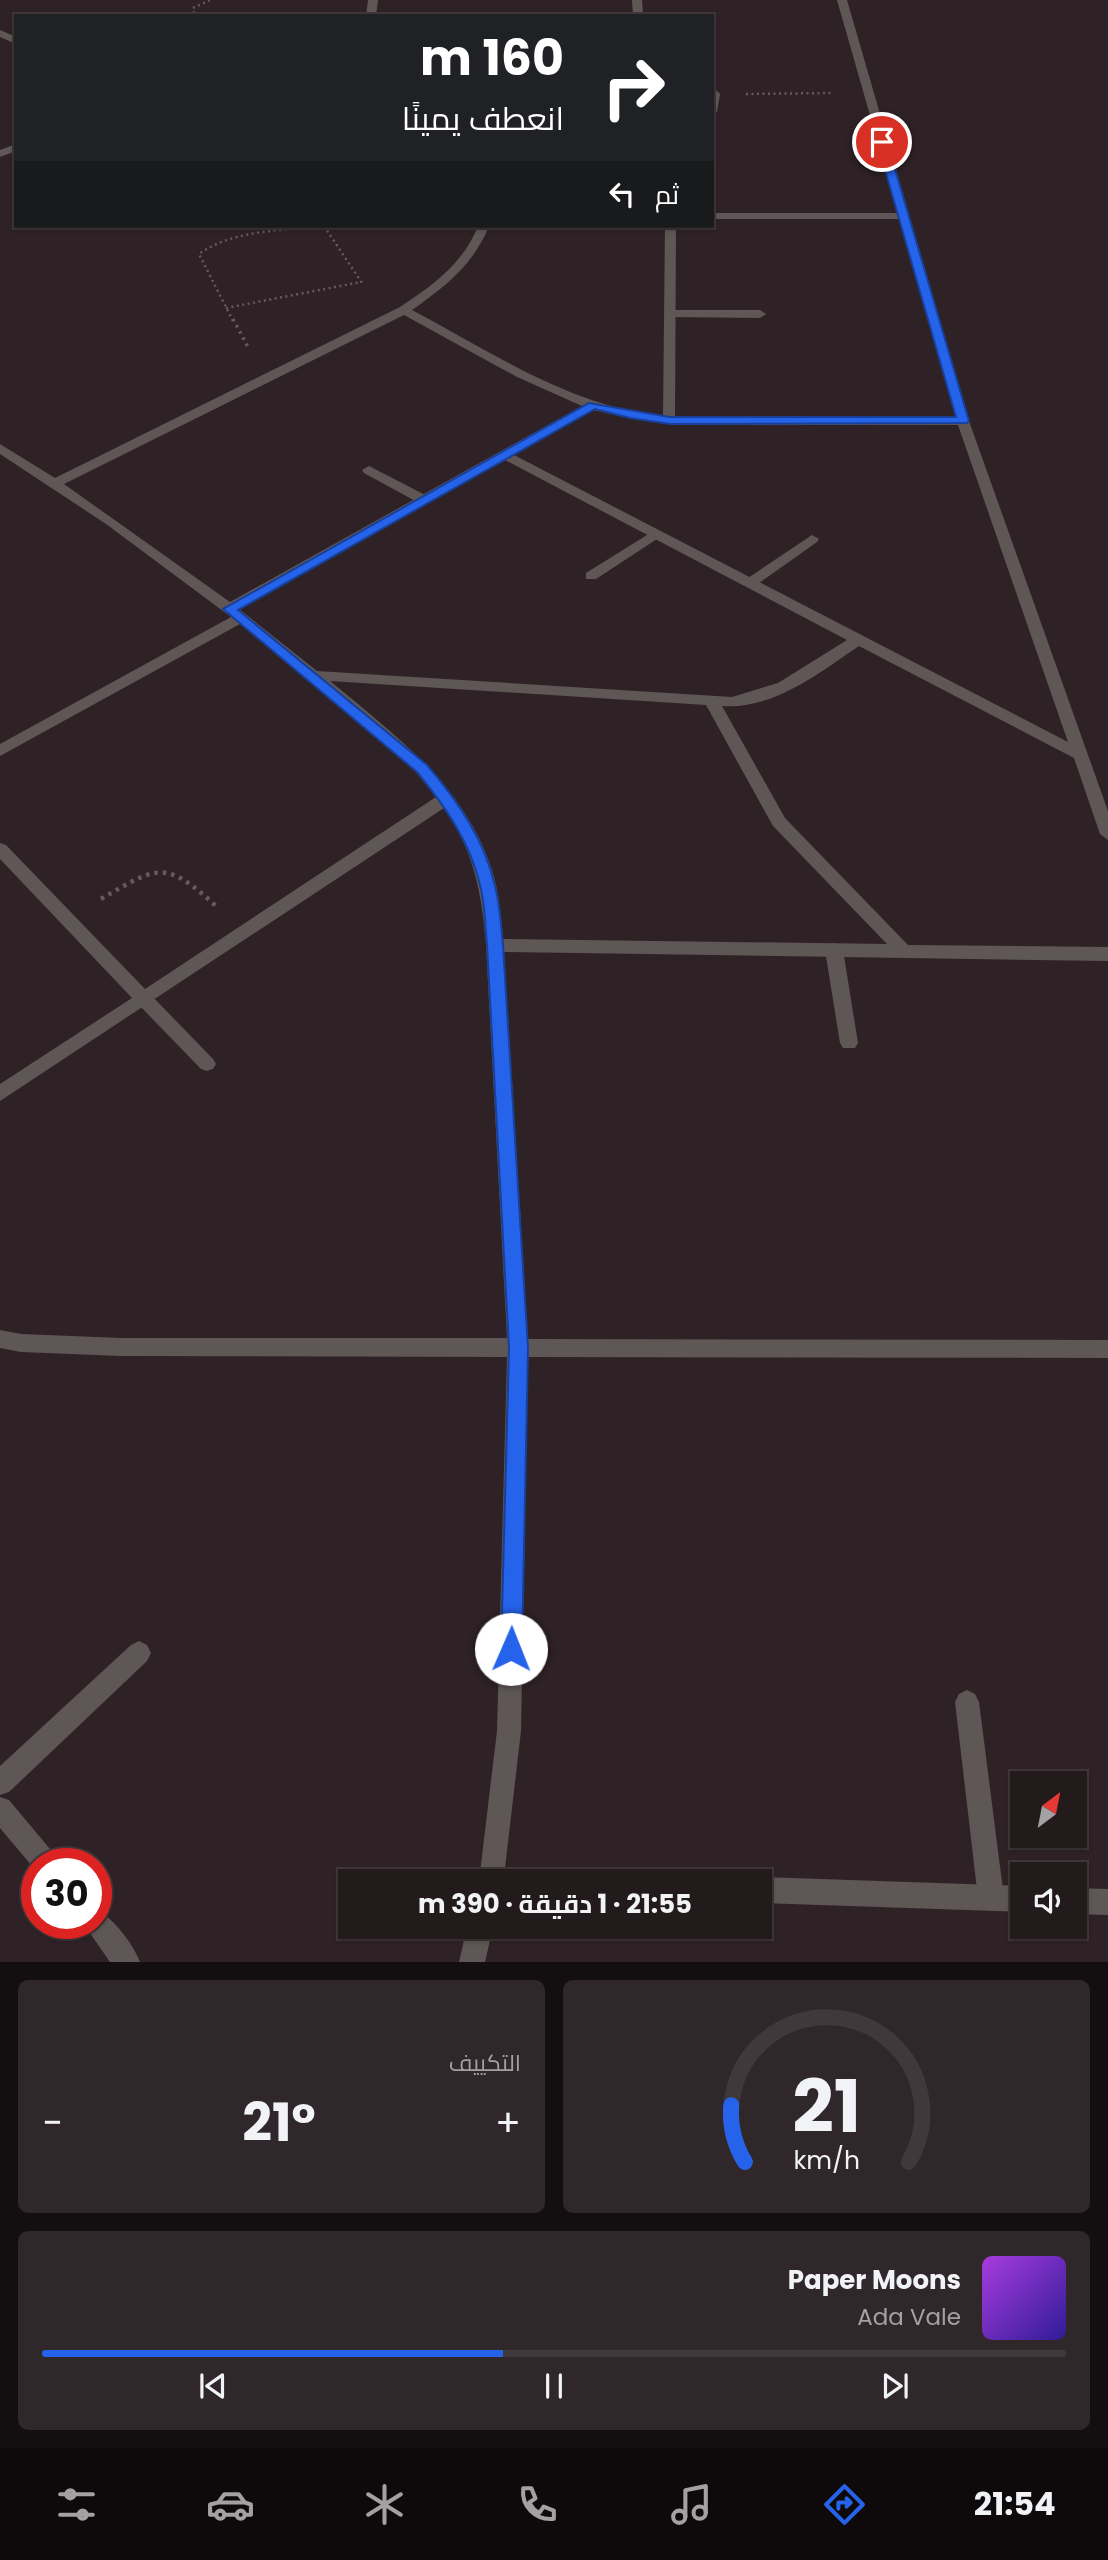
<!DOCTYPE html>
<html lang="ar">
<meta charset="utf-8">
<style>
:root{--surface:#231a1c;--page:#2f2729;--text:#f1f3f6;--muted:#a3a1a3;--line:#40383b;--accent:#2563eb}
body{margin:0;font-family:Poppins,Cairo,sans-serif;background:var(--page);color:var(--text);direction:rtl;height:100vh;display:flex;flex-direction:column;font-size:26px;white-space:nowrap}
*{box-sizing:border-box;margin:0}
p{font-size:23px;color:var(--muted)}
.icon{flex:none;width:38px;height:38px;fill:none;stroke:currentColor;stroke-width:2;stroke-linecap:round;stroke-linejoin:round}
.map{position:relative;height:1962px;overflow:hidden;direction:ltr}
.details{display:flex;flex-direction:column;gap:18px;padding:18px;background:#130e0f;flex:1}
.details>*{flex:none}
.guide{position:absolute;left:14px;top:14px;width:700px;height:214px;border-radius:0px;box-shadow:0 2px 5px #0004,0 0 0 2px var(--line);direction:rtl;background:#202124;color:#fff;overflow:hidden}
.needle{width:46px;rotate:32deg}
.tools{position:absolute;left:1010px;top:1771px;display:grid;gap:14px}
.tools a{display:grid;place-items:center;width:77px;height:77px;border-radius:0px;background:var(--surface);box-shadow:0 2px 5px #0004,0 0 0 2px var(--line);font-size:35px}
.speed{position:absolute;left:21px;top:1848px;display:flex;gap:14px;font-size:35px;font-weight:700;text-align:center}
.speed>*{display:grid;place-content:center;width:91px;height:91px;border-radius:50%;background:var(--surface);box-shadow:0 2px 5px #0004,0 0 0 2px var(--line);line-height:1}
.speed .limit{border:10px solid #d22;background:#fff;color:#111}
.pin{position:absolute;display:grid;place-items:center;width:60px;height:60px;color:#fff;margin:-30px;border:4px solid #fff;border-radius:50%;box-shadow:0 2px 7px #0007}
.me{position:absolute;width:77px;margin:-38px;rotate:1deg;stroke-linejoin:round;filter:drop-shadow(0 0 5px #0008)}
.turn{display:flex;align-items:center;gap:24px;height:147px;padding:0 35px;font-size:32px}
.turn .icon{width:91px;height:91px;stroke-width:2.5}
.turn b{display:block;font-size:49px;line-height:60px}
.then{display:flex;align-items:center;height:66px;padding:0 35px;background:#0003;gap:14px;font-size:26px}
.big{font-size:52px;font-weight:700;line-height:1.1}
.details .widget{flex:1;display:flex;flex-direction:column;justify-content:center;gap:10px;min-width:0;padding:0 24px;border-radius:10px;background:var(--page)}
.details .dial{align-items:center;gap:0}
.dial svg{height:182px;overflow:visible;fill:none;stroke:var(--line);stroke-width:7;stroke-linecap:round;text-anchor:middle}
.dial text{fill:var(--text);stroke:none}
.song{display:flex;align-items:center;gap:21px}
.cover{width:84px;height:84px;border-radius:10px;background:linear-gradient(135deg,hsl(280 70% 55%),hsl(250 70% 35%))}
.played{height:7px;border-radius:4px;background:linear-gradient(90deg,var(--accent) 45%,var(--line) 45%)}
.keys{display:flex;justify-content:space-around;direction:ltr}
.heat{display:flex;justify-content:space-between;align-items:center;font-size:38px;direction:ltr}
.details .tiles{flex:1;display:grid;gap:18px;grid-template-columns:1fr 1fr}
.widget:last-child{grid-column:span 2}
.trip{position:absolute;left:338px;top:1869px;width:434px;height:70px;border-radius:0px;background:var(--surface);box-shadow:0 2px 5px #0004,0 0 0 2px var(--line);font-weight:700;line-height:70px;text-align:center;direction:rtl}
.dock{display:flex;height:112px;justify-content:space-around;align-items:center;background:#0e0a0b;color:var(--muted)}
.dock .icon{width:49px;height:49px}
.dock .active{color:var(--accent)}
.dock b{font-size:32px;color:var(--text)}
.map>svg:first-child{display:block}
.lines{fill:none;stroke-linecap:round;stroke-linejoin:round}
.path-far2{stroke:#665a5e;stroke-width:2.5;stroke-dasharray:2 3.5;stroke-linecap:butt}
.path-far1{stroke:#665a5e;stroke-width:3.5;stroke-dasharray:2.5 4.5;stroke-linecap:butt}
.path{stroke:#665a5e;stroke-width:4.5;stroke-dasharray:3.5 5;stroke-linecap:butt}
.lane{fill:#5e5756;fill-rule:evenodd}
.street{fill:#5e5756;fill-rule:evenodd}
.route{fill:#2563eb;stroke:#184099;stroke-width:2}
</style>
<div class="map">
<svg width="1108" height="1962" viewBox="0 0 1108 1962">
<rect width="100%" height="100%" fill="#2f2226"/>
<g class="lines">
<g class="path-far2">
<polyline points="199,16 194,13 193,8 210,0"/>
<polyline points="746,94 832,93"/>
<polyline points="324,226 362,283"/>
<polyline points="226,308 361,282"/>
<path d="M233 321 199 254C231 231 277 231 315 226"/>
</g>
<polyline class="path-far1" points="233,319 248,347"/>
<path class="path" d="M101 899C158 866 165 859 216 906"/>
<g class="lane">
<polygon points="667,310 760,310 766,314 760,318 671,317 665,313"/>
<polygon points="369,466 429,497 431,500 424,504 419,503 364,473 362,470"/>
<polygon points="655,530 660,531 660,537 596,579 586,579 586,573"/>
<polygon points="812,535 819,539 817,542 755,586 745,586 745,580"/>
<polygon points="834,943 840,945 843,950 858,1043 855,1048 843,1048 840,1043 825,950 828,945"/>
<polygon points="144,992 150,994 213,1059 216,1064 213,1069 207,1071 201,1069 138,1004 135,999 138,994"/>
<polygon points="139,1641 147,1645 151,1653 147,1661 9,1792 0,1795 0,1766 131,1645"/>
<polygon points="967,1690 975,1694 979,1702 1004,1898 1000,1907 991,1911 982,1907 978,1898 955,1702 959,1694"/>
</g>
<g class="street">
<polygon points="368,0 378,0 376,16 366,16"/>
<polygon points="632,0 642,0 643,16 633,16"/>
<path d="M837 0H847L969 421 1108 811V840L1100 834 1074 758 859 646C819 673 773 710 722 706L785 818 908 945 1108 947V961L504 952 528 1339 1108 1340V1358L528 1357 521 1731 505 1868 521 1872 525 1881H479L497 1731 507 1357 121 1356 21 1352 0 1348V1330L21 1334 121 1338H507L486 945C482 894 474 851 444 808L0 1101V1084L132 998 0 859V843L6 845 145 989 436 797 416 772 240 624 0 756V744L231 617 106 524 0 454V444L55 478 400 307C433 285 463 264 478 226H489C474 264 445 287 412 310 493 353 570 406 663 416L665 226H676L675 417H956L900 219H712V213H898ZM404 315 517 377 582 406 230 602 64 484ZM593 410 638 420 684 425H958L1068 742 514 455ZM505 460 847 640 778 683 732 697 317 671 239 609ZM330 681 706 705 773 826 887 944 503 939C501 915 499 892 492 870 465 786 395 735 330 681Z"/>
<polygon points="0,30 16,37 16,44 0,37"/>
<polygon points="712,86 720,94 717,112 712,115"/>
<polygon points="16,144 16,151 0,157 0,150"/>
<polygon points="0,1797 9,1800 55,1855 58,1864 37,1864 37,1872 0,1828"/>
<polygon points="760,1877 1022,1886 1022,1912 760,1903 760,1881 751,1881"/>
<polygon points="1074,1888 1108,1889 1108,1915 1074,1914"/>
<path d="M96 1910C113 1917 133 1944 140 1962H110L83 1923H96Z"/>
<polygon points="467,1927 493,1927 485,1962 459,1962"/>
</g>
</g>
<path class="route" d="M882 139 887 142 969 421 967 423 670 424 630 418 595 409 238 610 427 765C457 800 485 840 495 886 500 905 501 926 503 945L528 1348 522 1649 519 1656 511 1659 504 1656 501 1649 509 1348 487 945C485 925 485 904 480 885 470 842 445 806 417 772L223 609 589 403 670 417H956L877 142Z"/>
</svg>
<div class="tools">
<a><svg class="needle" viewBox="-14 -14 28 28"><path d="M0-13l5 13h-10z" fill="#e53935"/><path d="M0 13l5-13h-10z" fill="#a3a1a3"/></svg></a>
<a><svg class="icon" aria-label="sound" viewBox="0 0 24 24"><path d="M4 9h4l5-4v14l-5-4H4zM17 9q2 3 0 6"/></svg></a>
</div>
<div class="speed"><div class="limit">30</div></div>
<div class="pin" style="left:882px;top:142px;background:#d93025"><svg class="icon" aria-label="arrive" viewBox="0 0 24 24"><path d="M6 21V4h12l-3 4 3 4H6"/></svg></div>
<svg class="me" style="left:511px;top:1649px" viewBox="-20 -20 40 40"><circle r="19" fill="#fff"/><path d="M0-13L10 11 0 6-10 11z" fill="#2563eb"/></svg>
<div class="trip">21:55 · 1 دقيقة · 390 m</div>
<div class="guide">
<div class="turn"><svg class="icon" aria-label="right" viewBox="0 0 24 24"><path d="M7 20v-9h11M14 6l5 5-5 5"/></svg><div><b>160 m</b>انعطف يمينًا</div></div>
<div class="then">ثم<svg class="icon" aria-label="left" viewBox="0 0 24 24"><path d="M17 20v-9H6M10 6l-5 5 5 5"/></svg></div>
</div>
</div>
<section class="details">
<div class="tiles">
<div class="widget dial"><svg viewBox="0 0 100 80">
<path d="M14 69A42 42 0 1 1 86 69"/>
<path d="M14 69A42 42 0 0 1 8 44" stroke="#2563eb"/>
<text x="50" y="56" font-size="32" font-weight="700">21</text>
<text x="50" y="72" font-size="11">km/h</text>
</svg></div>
<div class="widget"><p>التكييف</p>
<div class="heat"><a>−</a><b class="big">21°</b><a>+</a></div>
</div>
<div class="widget">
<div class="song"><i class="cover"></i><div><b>Paper Moons</b><p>Ada Vale</p></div></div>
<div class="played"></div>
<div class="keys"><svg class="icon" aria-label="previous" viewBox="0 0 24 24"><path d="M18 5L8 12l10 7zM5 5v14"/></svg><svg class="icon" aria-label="pause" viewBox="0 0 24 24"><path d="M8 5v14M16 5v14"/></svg><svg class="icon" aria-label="next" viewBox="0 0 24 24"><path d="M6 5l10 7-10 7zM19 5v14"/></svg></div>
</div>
</div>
</section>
<nav class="dock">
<b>21:54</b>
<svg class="icon active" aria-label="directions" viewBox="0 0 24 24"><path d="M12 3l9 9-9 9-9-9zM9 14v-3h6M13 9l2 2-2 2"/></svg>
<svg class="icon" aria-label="music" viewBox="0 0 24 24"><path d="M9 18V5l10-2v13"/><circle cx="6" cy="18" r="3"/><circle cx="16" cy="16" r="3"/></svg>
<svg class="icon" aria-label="phone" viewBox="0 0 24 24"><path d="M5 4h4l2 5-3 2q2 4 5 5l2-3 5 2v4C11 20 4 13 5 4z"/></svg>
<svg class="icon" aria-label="climate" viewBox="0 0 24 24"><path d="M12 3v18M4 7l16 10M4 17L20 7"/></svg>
<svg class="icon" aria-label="car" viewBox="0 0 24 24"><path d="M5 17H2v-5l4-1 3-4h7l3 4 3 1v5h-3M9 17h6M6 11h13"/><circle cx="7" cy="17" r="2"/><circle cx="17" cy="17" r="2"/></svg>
<svg class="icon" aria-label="filters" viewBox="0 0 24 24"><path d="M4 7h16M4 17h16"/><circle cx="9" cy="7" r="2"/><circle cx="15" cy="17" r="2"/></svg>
</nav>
